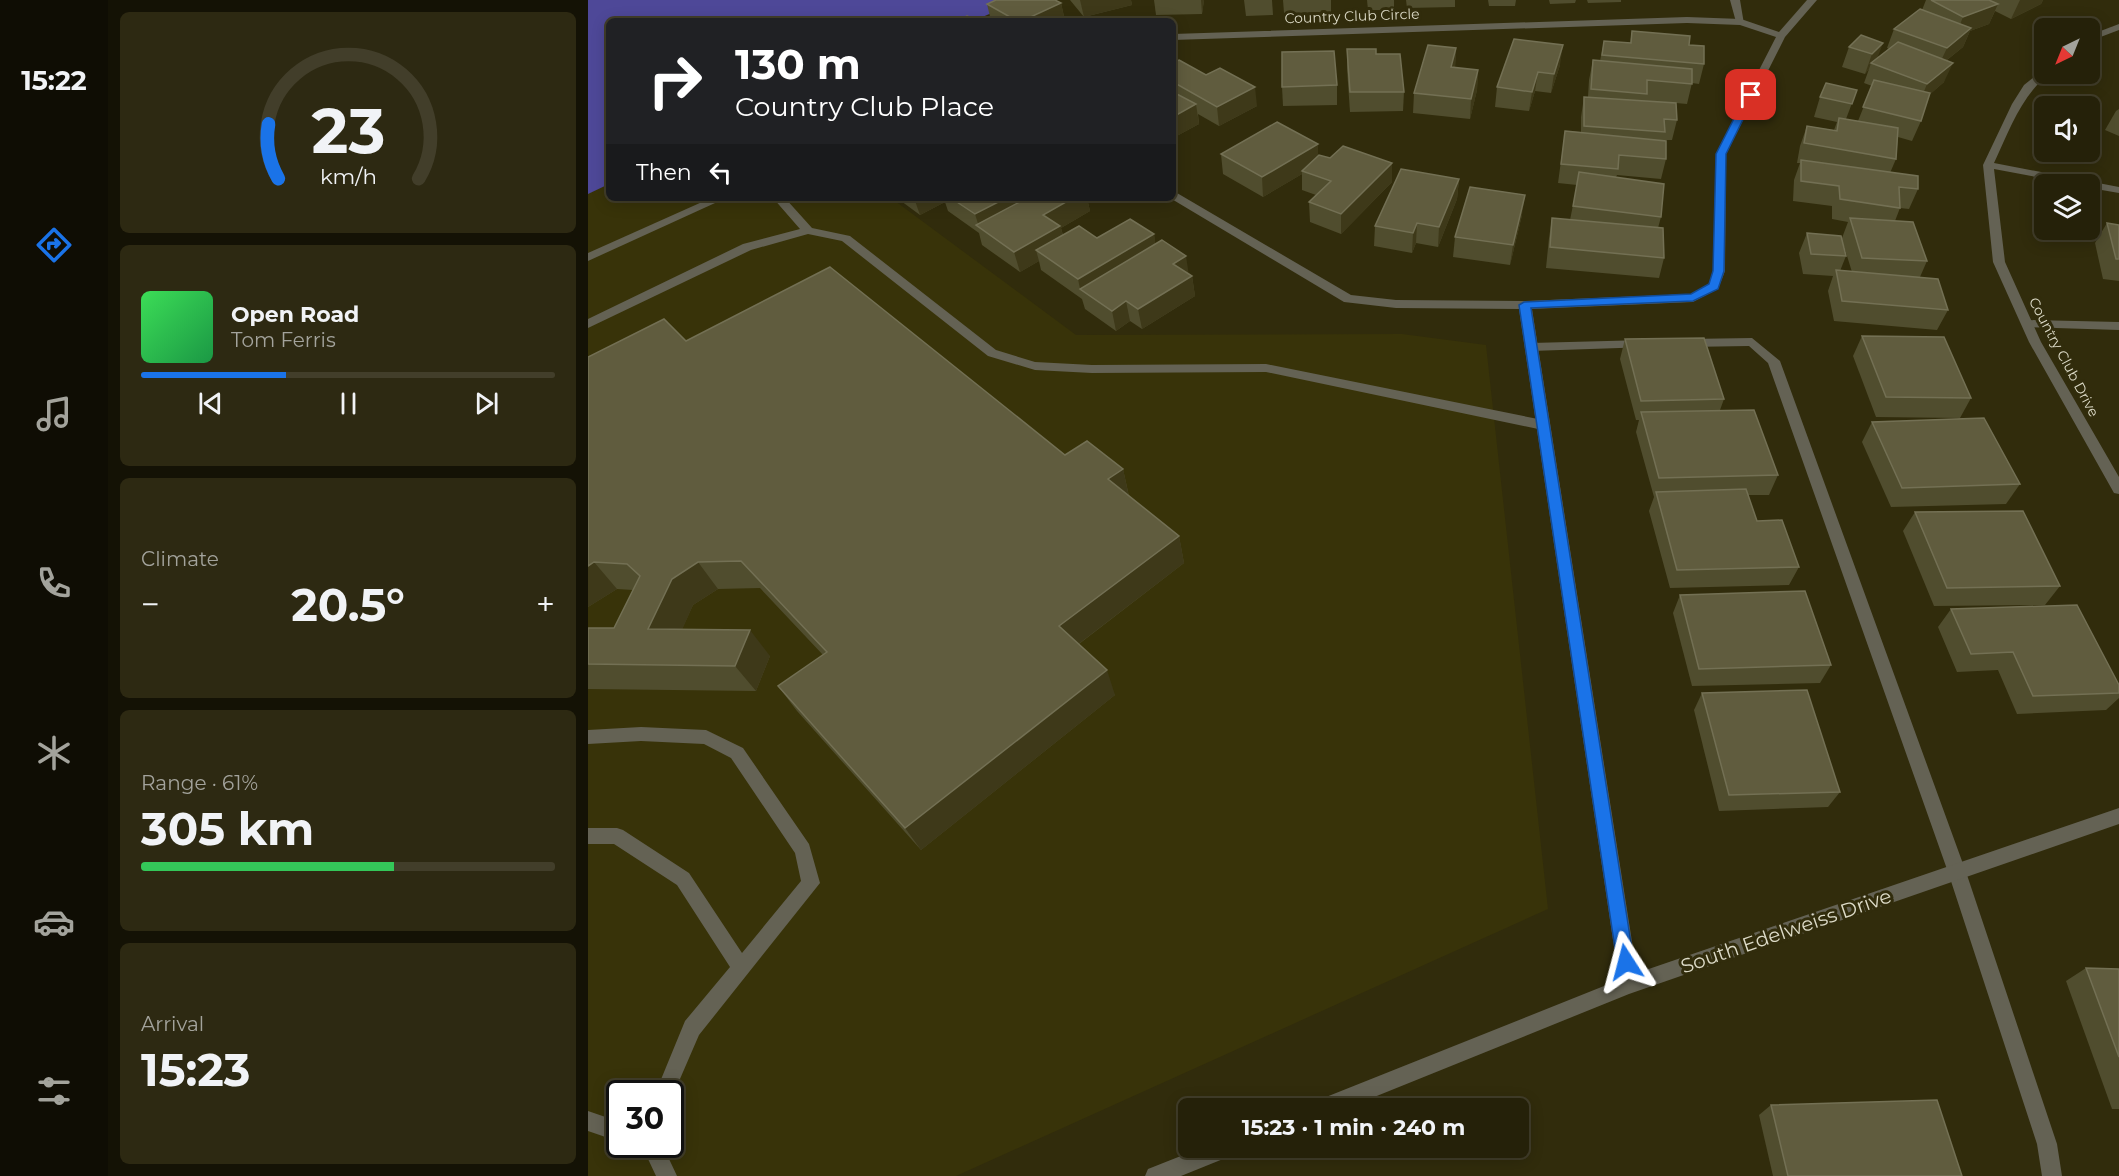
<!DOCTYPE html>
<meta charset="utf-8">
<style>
:root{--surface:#252109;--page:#2d2912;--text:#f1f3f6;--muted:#a3a39c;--line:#423e2a;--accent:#1a73e8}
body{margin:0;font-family:Montserrat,sans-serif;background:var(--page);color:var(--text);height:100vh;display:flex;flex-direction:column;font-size:22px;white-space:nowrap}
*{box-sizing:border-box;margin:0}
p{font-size:20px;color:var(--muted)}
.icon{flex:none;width:33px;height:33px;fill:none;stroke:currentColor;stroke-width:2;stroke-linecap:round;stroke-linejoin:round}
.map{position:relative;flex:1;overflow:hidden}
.side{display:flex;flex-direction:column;gap:12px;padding:12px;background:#141205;width:480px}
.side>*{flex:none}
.banner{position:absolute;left:18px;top:18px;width:570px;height:183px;border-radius:9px;box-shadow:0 3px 15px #0003,0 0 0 2px var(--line);background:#202124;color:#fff;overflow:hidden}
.needle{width:39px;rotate:223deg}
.tools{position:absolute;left:1446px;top:18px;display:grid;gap:12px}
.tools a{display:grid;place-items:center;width:66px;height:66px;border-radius:9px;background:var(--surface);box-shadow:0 3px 15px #0003,0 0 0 2px var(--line);font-size:30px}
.speed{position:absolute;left:18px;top:1080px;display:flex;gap:12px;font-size:30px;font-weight:700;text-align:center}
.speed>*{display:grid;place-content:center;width:78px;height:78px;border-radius:50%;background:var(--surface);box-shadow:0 3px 15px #0003,0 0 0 2px var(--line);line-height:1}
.speed .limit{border:3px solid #111;border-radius:9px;background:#fff;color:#111}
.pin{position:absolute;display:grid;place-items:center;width:51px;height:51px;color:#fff;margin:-26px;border-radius:12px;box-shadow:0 3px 9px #0006}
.me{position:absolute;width:66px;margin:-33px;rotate:351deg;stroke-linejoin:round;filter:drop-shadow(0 0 4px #0008)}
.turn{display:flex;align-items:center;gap:21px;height:126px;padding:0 30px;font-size:27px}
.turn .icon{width:78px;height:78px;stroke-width:2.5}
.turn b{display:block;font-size:42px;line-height:51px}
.then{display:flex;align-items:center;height:57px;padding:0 30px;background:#0003;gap:12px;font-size:22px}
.big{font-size:45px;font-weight:700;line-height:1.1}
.side .card{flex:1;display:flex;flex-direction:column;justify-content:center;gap:9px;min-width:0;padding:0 21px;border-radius:9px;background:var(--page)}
.side .dial{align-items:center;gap:0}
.dial svg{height:156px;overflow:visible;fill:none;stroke:var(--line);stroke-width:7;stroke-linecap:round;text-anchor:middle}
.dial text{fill:var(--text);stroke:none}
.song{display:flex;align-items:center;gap:18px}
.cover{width:72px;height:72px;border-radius:9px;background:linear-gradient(135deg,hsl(130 70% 55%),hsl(140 70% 35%))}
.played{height:6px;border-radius:3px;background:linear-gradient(90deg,var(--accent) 35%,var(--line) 35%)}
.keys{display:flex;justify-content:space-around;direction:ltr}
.heat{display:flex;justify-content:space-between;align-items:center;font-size:33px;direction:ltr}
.charge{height:9px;border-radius:4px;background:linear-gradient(90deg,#34c759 61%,var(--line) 0)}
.trip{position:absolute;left:590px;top:1098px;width:351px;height:60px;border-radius:9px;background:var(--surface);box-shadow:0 3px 15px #0003,0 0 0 2px var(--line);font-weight:700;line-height:60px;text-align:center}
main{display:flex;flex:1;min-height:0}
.tab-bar{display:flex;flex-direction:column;width:108px;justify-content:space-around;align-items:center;background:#0f0d04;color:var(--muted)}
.tab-bar .icon{width:42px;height:42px}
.tab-bar .active{color:var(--accent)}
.tab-bar b{font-size:27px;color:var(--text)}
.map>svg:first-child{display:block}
.built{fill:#383309;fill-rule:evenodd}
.green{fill:#4e4898}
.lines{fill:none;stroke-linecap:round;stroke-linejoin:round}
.service{fill:#646254;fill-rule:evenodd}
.minor{fill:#646254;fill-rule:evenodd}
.wall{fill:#504d2e;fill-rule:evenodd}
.shaded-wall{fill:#3e3919}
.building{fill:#605c3e;stroke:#737054;stroke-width:1.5}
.route{fill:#1a73e8;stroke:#114b97;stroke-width:1.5}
.labels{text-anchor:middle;stroke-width:6;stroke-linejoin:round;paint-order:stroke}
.far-street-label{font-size:14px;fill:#dcdac7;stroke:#312c0c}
.near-street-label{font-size:20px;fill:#dcdac7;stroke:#312c0c}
</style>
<main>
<nav class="tab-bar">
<b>15:22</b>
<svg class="icon active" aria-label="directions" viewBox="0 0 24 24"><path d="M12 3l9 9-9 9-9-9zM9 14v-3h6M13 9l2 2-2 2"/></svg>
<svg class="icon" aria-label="music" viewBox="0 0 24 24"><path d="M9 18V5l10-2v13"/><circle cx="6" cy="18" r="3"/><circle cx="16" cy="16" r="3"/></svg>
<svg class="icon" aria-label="phone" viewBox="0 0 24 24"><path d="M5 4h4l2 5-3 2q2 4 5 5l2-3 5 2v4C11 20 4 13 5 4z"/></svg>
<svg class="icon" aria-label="climate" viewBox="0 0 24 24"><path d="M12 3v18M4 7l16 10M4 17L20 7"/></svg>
<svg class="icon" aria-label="car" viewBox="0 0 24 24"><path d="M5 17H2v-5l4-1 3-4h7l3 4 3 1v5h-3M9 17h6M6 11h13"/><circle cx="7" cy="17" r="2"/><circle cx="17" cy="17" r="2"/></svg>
<svg class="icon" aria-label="filters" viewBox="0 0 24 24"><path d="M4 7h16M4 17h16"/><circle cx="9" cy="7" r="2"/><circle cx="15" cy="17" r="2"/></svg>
</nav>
<section class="side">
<div class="card dial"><svg viewBox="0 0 100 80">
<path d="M14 69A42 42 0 1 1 86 69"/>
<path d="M14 69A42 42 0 0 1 9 41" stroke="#1a73e8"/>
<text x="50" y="56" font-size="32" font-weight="700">23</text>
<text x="50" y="72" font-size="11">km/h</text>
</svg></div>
<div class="card">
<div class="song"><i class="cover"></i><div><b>Open Road</b><p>Tom Ferris</p></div></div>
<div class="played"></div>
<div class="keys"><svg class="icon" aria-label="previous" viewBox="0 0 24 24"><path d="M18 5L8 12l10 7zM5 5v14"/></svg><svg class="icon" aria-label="pause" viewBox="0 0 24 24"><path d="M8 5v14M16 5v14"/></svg><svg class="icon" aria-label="next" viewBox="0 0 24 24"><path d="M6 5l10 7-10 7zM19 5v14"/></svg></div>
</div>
<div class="card"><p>Climate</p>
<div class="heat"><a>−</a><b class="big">20.5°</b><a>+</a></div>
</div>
<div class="card"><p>Range · 61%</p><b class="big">305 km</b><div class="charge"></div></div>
<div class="card"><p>Arrival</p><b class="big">15:23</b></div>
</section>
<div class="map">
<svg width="1531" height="1176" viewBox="0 0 1531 1176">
<rect width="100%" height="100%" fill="#312c0c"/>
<path class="built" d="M21 177V198H303L488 335 814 334 898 345 960 909 368 1176H0V186ZM32 1094H82V1144H32Z"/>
<polygon class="green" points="0,0 434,0 385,21 21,21 21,184 0,194"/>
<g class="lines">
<g class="service">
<polygon points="1142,0 1152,0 1156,24 1148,22"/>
<polygon points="123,198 138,198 0,261 0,253"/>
<polygon points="185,198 197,198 224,228 262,236 408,350 447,362 504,365 678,364 955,420 962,425 955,430 678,372 504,373 447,370 400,356 254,241 220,234 163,250 0,328 0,319 155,244 212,229"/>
<polygon points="1439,320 1531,322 1531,330 1435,327 1435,321"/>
<polygon points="1164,338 1192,361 1378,872 1469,1144 1474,1176 1454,1176 1449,1144 1360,872 1180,363 1161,346 1099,347 1093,343 1099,339"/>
<polygon points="1057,340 1061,341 1061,347 943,351 937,347 943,343"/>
<polygon points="53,727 118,730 155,748 221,844 232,883 111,1035 82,1102 82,1094 67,1094 97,1021 142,967 89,885 26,844 0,844 0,828 29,828 35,830 101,873 154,953 213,881 207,853 143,758 116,744 53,741 0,744 0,730"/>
<polygon points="0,1111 32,1122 32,1142 0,1131"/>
<polygon points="53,1144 74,1144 89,1176 68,1176"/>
</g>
<g class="minor">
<polygon points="1219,0 1229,0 1197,37 1138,154 1137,271 1130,289 1105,302 944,309 1049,973 1531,808 1531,824 1041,994 759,1108 725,1108 728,1101 1031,980 931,309 808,308 756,302 582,198 585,198 585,192 589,193 763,295 808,300 937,301 1103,294 1121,284 1125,271 1128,154 1188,37 1152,25 1099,23 585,40 585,34 1099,17 1153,19 1191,32"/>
<polygon points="1531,24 1531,30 1502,41 1502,35"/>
<path d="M1456 69V74H1460C1432 99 1422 129 1406 163L1531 187V193L1502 188V184H1485L1406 169 1417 262 1453 342 1531 477V494L1526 493 1441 342 1405 262 1395 165 1424 104 1436 85Z"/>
<polygon points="613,1148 648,1148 645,1155 593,1176 557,1176 560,1169"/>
</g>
</g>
<g class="wall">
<polygon points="482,0 543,0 544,5 496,17"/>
<polygon points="566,0 616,0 614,14 568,15"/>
<polygon points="656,0 684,0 685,15 658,16"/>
<polygon points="695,0 743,0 743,12 696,13"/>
<polygon points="779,0 806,0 806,10 780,10"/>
<polygon points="818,0 867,0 867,7 819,8"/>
<polygon points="900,0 928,0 927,6 901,6"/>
<polygon points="961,0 988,0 987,3 962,4"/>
<polygon points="999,0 1033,0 1033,2 1000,3"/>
<path d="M1338 0H1455L1453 4 1423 19 1407 11 1401 24 1382 31 1375 47 1359 60 1356 82 1341 95 1333 121 1324 141 1310 137 1308 159 1302 173 1330 189 1321 209 1312 208 1307 221 1339 261 1332 277 1360 310 1349 330 1246 321 1240 291 1245 276 1215 274 1211 253 1219 233 1254 238 1260 222 1244 219V206L1205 201 1206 180 1212 163H1209L1212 146 1219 126 1246 130 1249 122 1226 117 1232 97 1269 90 1258 119 1270 121 1284 86 1276 83 1281 69 1277 74 1254 67 1261 47 1273 35 1289 59 1301 49 1299 48 1306 29 1334 10ZM1255 243 1264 272 1252 271 1258 256Z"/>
<polygon points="473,3 477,21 403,21 399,4"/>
<polygon points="1044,31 1101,45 1116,64 1111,84 1104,83 1099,104 1088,103 1089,120 1084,140 1075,140 1078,159 1073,179 1029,175 1028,177 1073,217 1070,228 1076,258 1071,278 958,268 961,238 964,218 982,220 989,185 970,183 977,131 993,132 993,117 996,97 1000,97 1001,80 1005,60 1012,61 1016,41 1042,43"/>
<polygon points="926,39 972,65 963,93 947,91 941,111 907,107 909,87"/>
<polygon points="868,48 867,68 890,70 889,90 882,119 825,113 826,93"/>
<polygon points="759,49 788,54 816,92 815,111 762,112 759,69"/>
<polygon points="585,63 669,106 631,126 610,114 611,124 585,138"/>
<polygon points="749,85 749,105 695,106 694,87"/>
<polygon points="1531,109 1531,136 1517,130 1528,111"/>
<polygon points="633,154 730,155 804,182 753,234 722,222 721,202 728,195 714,190 714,174 675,197 635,174"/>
<polygon points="871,179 869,199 850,247 828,243 824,253 786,246 787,226"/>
<polygon points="309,198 499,198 502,211 473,228 475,235 509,238 566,234 567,244 604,276 607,296 554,329 542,321 528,331 497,309 494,299 453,270 451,261 432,272 394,245 391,233 360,211 357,202 332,215"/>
<polygon points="934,215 922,265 865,257 867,237"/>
<polygon points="1519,223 1531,225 1531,281 1515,279 1507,243"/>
<polygon points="1274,336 1383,398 1372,418 1288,417 1265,356"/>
<polygon points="1037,339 1136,399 1132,410 1190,475 1181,495 1160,495 1169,521 1211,567 1201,585 1082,588 1061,511 1066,497 1048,432 1051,420 1048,420 1032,359"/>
<polygon points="98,341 477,455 535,469 541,496 591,536 596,563 491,644 527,695 333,850 209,711 190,686 235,655 172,588 130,589 105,605 94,629 182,656 168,691 0,689 0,628 26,628 45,590 29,589 0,607 0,357"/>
<polygon points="1284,422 1432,484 1418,504 1303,507 1274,442"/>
<polygon points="1327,512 1472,586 1457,605 1346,606 1315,531"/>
<polygon points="1092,595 1243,665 1232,683 1104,686 1085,613"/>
<polygon points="1363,609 1531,685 1531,698 1518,710 1429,714 1410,670 1369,672 1350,627"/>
<polygon points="1114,693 1252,792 1240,807 1131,811 1106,710"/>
<polygon points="1498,968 1531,969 1531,1109 1524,1109 1478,981"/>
<polygon points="1183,1105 1374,1176 1185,1176 1171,1115"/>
</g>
<g class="shaded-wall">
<polygon points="492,0 543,0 544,5 496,17"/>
<polygon points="613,0 616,0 614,14"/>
<polygon points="1432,0 1455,0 1453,4 1423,19"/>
<polygon points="473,3 477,21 434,21"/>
<polygon points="1410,4 1401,24 1382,31 1375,47 1350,67 1359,48 1367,37 1375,17"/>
<polygon points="1295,43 1288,62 1283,63 1281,69 1277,74 1284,54"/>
<polygon points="975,45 972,65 963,93 966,74"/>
<polygon points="868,48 867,68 863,67"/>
<polygon points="1365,63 1356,82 1331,104 1339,84"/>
<polygon points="890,70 889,90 882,119 883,99"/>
<polygon points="950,72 947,91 941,111 944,92"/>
<polygon points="667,87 669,106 631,126 629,107"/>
<polygon points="608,104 611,124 585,138 585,117"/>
<polygon points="730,144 730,164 714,171 714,174 675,197 674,177"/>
<polygon points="804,163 804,182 753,234 753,214"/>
<polygon points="871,179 869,199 850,247 851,227"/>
<polygon points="937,195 934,215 922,265 925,245"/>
<polygon points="326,198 356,198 357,202 332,215"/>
<polygon points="418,198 461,198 391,227 387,214"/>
<polygon points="485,198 499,198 502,211 473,228 477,246 448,250 451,261 432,272 426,252 455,215"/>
<polygon points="829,223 828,243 824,253 825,233"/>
<polygon points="566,234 569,254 492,289 494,299 490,279"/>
<polygon points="598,256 601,276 585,264"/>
<polygon points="604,276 607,296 554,329 550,309"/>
<polygon points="538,301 542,321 528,331 524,311"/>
<polygon points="535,469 541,497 520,479"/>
<polygon points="591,536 596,563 480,652 471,626"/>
<polygon points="6,562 29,589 0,607 0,566"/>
<polygon points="110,562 130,589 105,605 83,655 60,629 84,579"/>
<polygon points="162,630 182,656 168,691 147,666"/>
<polygon points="519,670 527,695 333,850 317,828"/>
</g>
<g class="building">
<polygon points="408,0 467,0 473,3 434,21 429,21 399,4"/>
<polygon points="1343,0 1401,0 1410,4 1375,17"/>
<polygon points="1332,9 1383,28 1359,48 1306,29"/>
<polygon points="379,16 390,21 368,21"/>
<polygon points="1044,31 1102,36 1101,45 1116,46 1116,64 1014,55 1016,41 1043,43"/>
<polygon points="1273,35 1295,43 1284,54 1261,47"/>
<polygon points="926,39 975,45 966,74 950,72 944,92 909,87"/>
<polygon points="1310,42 1365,63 1339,84 1283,63"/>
<polygon points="840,45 868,48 863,67 890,70 883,99 826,93"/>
<polygon points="759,49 788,49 788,54 812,54 816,92 762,92"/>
<polygon points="746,51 749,85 694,87 694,52"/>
<polygon points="591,60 618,75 632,68 667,87 629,107 585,82 585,63"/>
<polygon points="1005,60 1104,69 1104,84 1059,80 1059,94 1003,89"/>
<polygon points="1286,80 1342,93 1333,121 1275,107"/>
<polygon points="1238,83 1269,90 1264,104 1232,97"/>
<polygon points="585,92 608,104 585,117"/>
<polygon points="996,97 1088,103 1089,120 1076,119 1077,132 996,126"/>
<polygon points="1251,118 1310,128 1308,159 1216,143 1219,126 1249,131"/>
<polygon points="689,122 730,144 674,177 633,154"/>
<polygon points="977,131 1078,141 1078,159 1031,155 1030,169 973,164"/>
<polygon points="755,146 804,163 753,214 721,202 743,181 714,171 731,155 742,158"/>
<polygon points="1213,160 1330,176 1330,189 1311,187 1312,208 1252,199 1251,186 1213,181"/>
<polygon points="813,169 871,179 851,227 829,223 825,233 787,226"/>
<polygon points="991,172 1076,184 1073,217 985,206"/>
<polygon points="882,187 937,195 925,245 867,237"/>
<polygon points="363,198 418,198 387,214"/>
<polygon points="439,198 485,198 455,215 472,226 426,252 388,225"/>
<polygon points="964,218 1075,228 1076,258 962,247"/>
<polygon points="1262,218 1325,222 1339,261 1274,258"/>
<polygon points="542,219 566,234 490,279 448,250 491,226 509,238"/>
<polygon points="1519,223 1531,225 1531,259 1528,259"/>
<polygon points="1219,233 1253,236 1258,256 1223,254"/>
<polygon points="574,240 598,256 585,264 604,276 550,309 538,301 524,311 492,289"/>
<polygon points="242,267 477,455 499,441 535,469 520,479 591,536 471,626 519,670 317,828 190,686 239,652 153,561 110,562 84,579 60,629 162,630 147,666 0,664 0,628 26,628 52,576 39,564 6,562 0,566 0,357 76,319 98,341"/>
<polygon points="1248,270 1350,279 1360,310 1254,301"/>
<polygon points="1274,336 1356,337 1383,398 1298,397"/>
<polygon points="1116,338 1136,399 1053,401 1037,339"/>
<polygon points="1166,410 1190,475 1071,478 1053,412"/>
<polygon points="1396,418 1432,484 1314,488 1284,422"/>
<polygon points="1158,489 1169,521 1194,520 1211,567 1089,570 1068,492"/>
<polygon points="1435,511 1472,586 1359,588 1327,512"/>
<polygon points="1217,591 1243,665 1111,669 1092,595"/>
<polygon points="1489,605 1531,685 1531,693 1445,696 1425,652 1383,654 1363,609"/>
<polygon points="1219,690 1252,792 1141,795 1114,693"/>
<polygon points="1498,968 1531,969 1531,1057"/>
<polygon points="1349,1100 1374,1176 1200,1176 1183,1105"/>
</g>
<polygon class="route" points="1163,92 1167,95 1138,154 1136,271 1130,289 1105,301 943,308 1046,962 1044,968 1038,970 1032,968 1029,962 931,305 936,302 1103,294 1121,284 1125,271 1128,154 1158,95"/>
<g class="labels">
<g class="far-street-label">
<text transform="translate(764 16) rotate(-2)" y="5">Country Club Circle</text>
<text transform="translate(1476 357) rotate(62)" y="5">Country Club Drive</text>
</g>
<g class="near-street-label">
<text transform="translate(1198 931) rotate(-19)" y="7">South Edelweiss Drive</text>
</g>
</g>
</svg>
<div class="tools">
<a><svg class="needle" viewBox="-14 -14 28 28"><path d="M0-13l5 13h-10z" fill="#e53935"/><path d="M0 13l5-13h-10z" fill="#a3a39c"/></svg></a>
<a><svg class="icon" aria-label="sound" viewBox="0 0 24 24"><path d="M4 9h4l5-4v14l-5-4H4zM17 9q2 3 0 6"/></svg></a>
<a><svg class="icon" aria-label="layers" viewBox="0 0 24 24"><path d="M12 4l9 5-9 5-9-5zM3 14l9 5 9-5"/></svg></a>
</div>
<div class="speed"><div class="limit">30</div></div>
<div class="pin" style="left:1163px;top:95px;background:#d93025"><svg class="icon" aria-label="arrive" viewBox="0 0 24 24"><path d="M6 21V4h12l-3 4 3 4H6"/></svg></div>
<svg class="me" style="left:1038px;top:962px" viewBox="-20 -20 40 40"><path d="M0-17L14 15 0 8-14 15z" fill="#1a73e8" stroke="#fff" stroke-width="4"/></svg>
<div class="trip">15:23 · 1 min · 240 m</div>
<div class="banner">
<div class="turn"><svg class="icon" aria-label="right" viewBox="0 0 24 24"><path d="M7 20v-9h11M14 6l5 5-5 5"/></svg><div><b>130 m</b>Country Club Place</div></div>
<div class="then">Then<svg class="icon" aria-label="left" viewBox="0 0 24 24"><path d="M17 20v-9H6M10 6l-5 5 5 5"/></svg></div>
</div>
</div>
</main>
